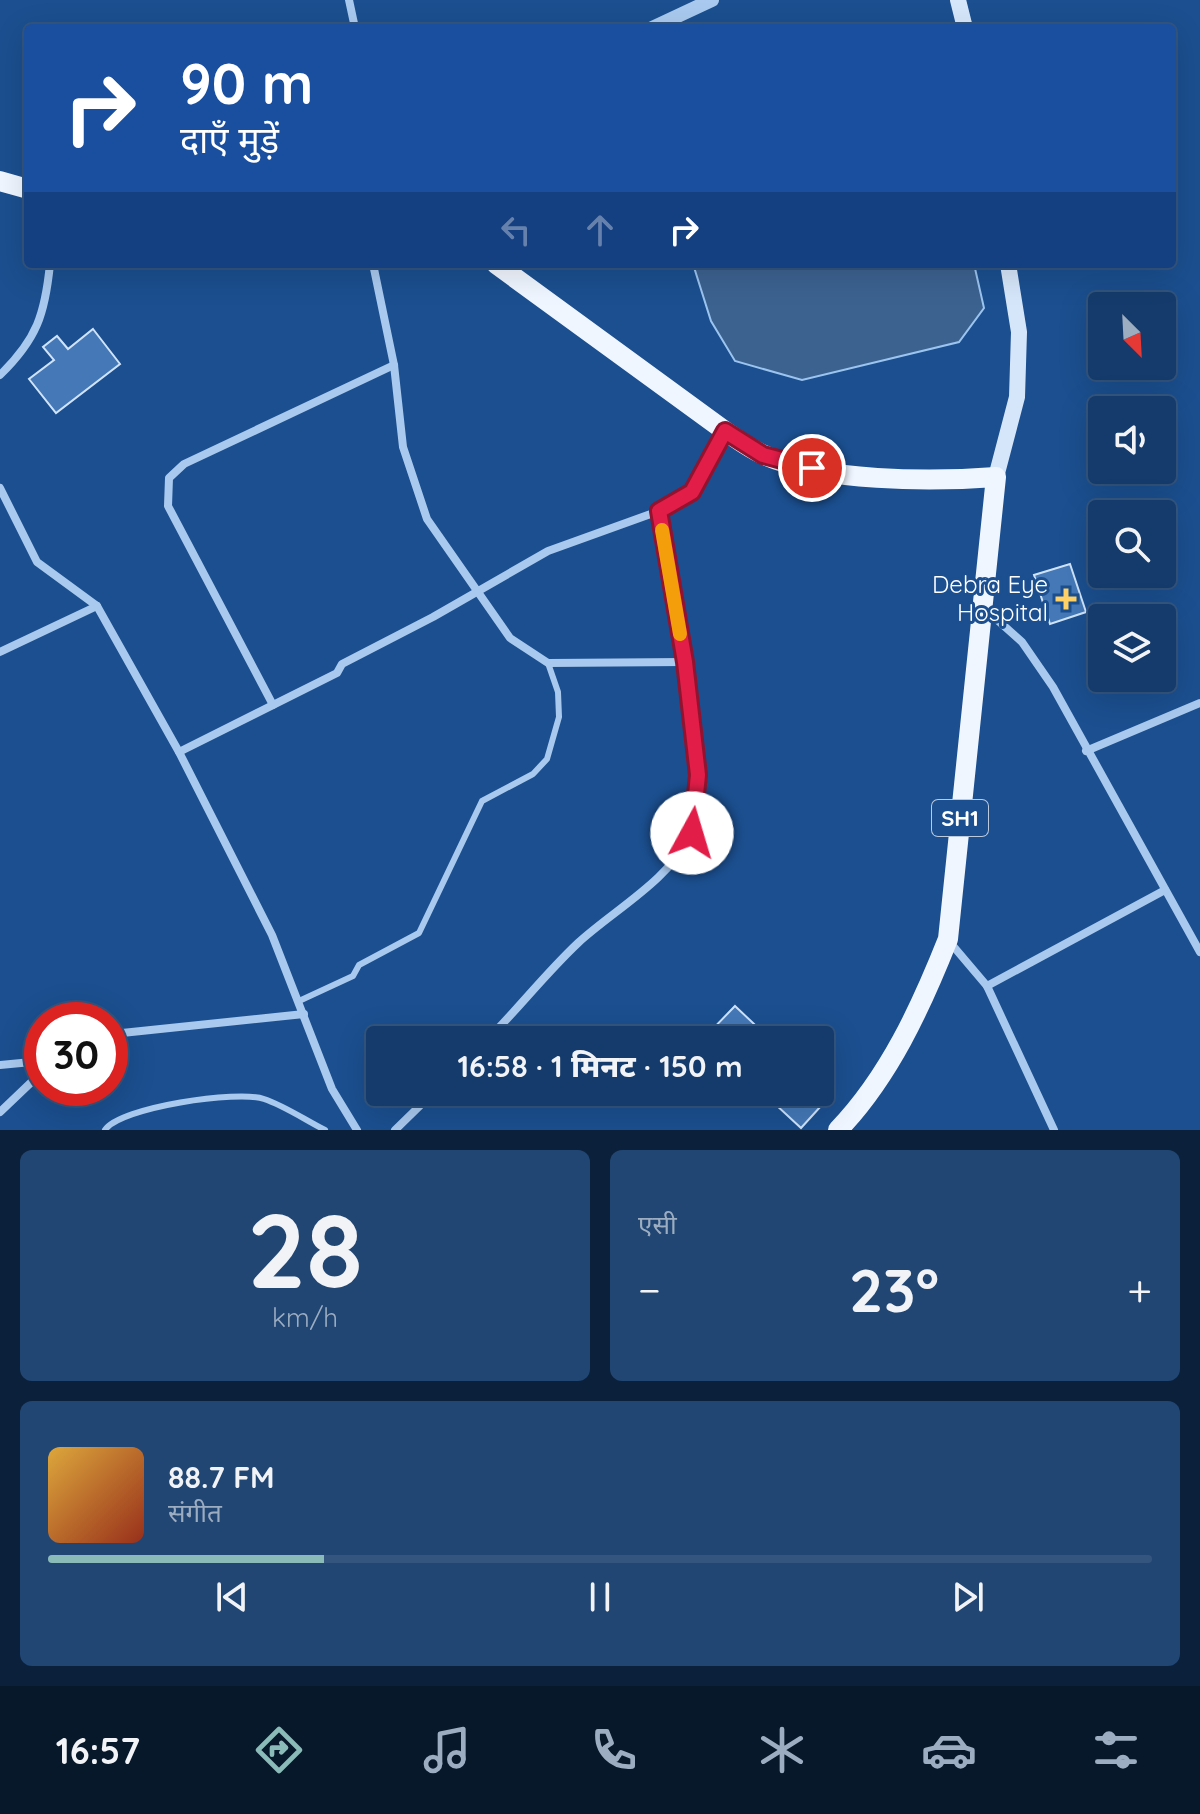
<!DOCTYPE html>
<html lang="hi">
<meta charset="utf-8">
<style>
:root{--surface:#143b6b;--page:#214673;--text:#f1f3f6;--muted:#9dadc1;--line:#33557e;--accent:#8bbbb9}
body{margin:0;font-family:Quicksand,"Noto Sans Devanagari",sans-serif;background:var(--page);color:var(--text);height:100vh;display:flex;flex-direction:column;font-size:30px;white-space:nowrap}
*{box-sizing:border-box;margin:0}
p{font-size:26px;color:var(--muted)}
.icon{flex:none;width:44px;height:44px;fill:none;stroke:currentColor;stroke-width:2;stroke-linecap:round;stroke-linejoin:round}
.map{position:relative;height:1130px;overflow:hidden}
.panel{display:flex;flex-direction:column;gap:20px;padding:20px;background:#0b203b;flex:1}
.panel>*{flex:none}
.banner{position:absolute;left:24px;top:24px;width:1152px;height:244px;border-radius:8px;box-shadow:0 8px 32px #0002,0 0 0 2px var(--line);background:#1a4fa0;color:#fff;overflow:hidden}
.needle{width:52px;rotate:156deg}
.tools{position:absolute;left:1088px;top:292px;display:grid;gap:16px}
.tools a{display:grid;place-items:center;width:88px;height:88px;border-radius:8px;background:var(--surface);box-shadow:0 8px 32px #0002,0 0 0 2px var(--line);font-size:40px}
.speed{position:absolute;left:24px;top:1002px;display:flex;gap:16px;font-size:40px;font-weight:700;text-align:center}
.speed>*{display:grid;place-content:center;width:104px;height:104px;border-radius:50%;background:var(--surface);box-shadow:0 8px 32px #0002,0 0 0 2px var(--line);line-height:1}
.speed .limit{border:12px solid #d22;background:#fff;color:#111}
.pin{position:absolute;display:grid;place-items:center;width:68px;height:68px;color:#fff;margin:-34px;border:4px solid #fff;border-radius:50%;box-shadow:0 2px 8px #0007}
.me{position:absolute;width:88px;margin:-44px;rotate:6deg;stroke-linejoin:round;filter:drop-shadow(0 0 6px #0008)}
.turn{display:flex;align-items:center;gap:28px;height:168px;padding:0 24px;font-size:36px}
.turn .icon{width:104px;height:104px;stroke-width:2.5}
.turn b{display:block;font-size:56px;line-height:68px}
.lanes{display:flex;align-items:center;height:76px;padding:0 24px;background:#0003;justify-content:center;gap:40px;direction:ltr}
.lanes .off{opacity:.35}
.big{font-size:60px;font-weight:800;line-height:1.1}
.panel .card{flex:1;display:flex;flex-direction:column;justify-content:center;gap:12px;min-width:0;padding:0 28px;border-radius:12px;background:var(--page)}
.panel .dial{align-items:center;gap:0}
.dial b{font-size:104px;line-height:1}
.song{display:flex;align-items:center;gap:24px}
.cover{width:96px;height:96px;border-radius:12px;background:linear-gradient(135deg,hsl(40 70% 55%),hsl(10 70% 35%))}
.played{height:8px;border-radius:4px;background:linear-gradient(90deg,var(--accent) 25%,var(--line) 25%)}
.keys{display:flex;justify-content:space-around;direction:ltr}
.heat{display:flex;justify-content:space-between;align-items:center;font-size:44px;direction:ltr}
.panel .tiles{flex:1;display:grid;gap:20px;grid-template-columns:1fr 1fr}
.card:last-child{grid-column:span 2}
.trip{position:absolute;left:366px;top:1026px;width:468px;height:80px;border-radius:8px;background:var(--surface);box-shadow:0 8px 32px #0002,0 0 0 2px var(--line);font-weight:800;line-height:80px;text-align:center}
.tabs{display:flex;height:128px;justify-content:space-around;align-items:center;background:#08182b;color:var(--muted)}
.tabs .icon{width:56px;height:56px}
.tabs .selected{color:var(--accent)}
.tabs b{font-size:36px;color:var(--text)}
.map>svg:first-child{display:block}
.water{fill:#3c6290;stroke:#9cc4f0;stroke-width:2}
.building{fill:#4478b7;stroke:#cfe3fa;stroke-width:2}
.lines{fill:none;stroke-linecap:round;stroke-linejoin:round}
.service{stroke:#a9c9ee;stroke-width:6}
.minor{stroke:#a9c9ee;stroke-width:8}
.tertiary{stroke:#a9c9ee;stroke-width:14}
.secondary{stroke:#d6e6fa;stroke-width:16}
.primary{stroke:#f0f6ff;stroke-width:20}
.route-casing{stroke:#92132f;stroke-width:20}
.route{stroke:#e11d48;stroke-width:14}
.slow{stroke:#f59e0b;stroke-width:14}
.poi-dot{fill:#ffd166;stroke:#1b4f8f;stroke-width:3}
.labels{text-anchor:middle;stroke-width:6;stroke-linejoin:round;paint-order:stroke}
.shield{fill:#1b4f8f;stroke:#bbcadd;stroke-width:2}
.shield-label{font-size:22px;font-weight:bold;fill:#fff}
.poi-label{font-size:24px;fill:#fff;stroke:#1b4f8f;text-anchor:end}
</style>
<div class="map">
<svg width="1200" height="1130" viewBox="0 0 1200 1130">
<rect width="100%" height="100%" fill="#1b4f8f"/>
<polygon class="water" points="693,264 974,264 984,308 959,342 802,380 735,361 711,321"/>
<g class="building">
<polygon points="93,329 120,364 56,413 29,379 54,360 43,347 57,336 68,349"/>
<polygon points="1070,564 1086,612 1050,624 1034,575"/>
<polygon points="735,1006 771,1040 704,1038"/>
<polygon points="820,1085 831,1095 801,1128 762,1092 820,1092"/>
</g>
<g class="lines">
<g class="service">
<polyline points="299,1001 353,976 359,965 419,933 482,801 533,774 547,759 559,717 558,692 548,663"/>
<path d="M105 1130C120 1107 238 1090 264 1099 285 1106 305 1120 325 1130"/>
</g>
<g class="minor">
<polyline points="349,0 355,28"/>
<polyline points="373,264 394,365 403,447 427,519 510,638 548,663 685,662"/>
<path d="M0 375C37 339 45 314 50 264"/>
<polyline points="0,488 37,562 97,606 179,752 272,935 332,1089 357,1130"/>
<polyline points="985,609 1022,642 1053,687 1200,952"/>
<polyline points="0,652 97,606"/>
<polyline points="273,705 168,506 169,478 184,464 394,365"/>
<polyline points="1086,751 1200,703"/>
<polyline points="179,752 337,673 342,664 433,617 548,551 659,511 692,492 724,432"/>
<polyline points="948,940 987,986 1054,1130"/>
<polyline points="987,986 1165,890"/>
<polyline points="110,1038 122,1033 304,1014"/>
<path d="M487 1040C518 1009 546 973 578 943 615 909 669 881 691 834 715 783 670 574 659 511"/>
<polyline points="0,1065 42,1061"/>
<polyline points="0,1112 42,1072"/>
<polyline points="395,1130 434,1092"/>
</g>
<polyline class="tertiary" points="652,28 712,0"/>
<g class="secondary">
<polyline points="958,0 965,28"/>
<polyline points="996,477 1017,397 1019,332 1008,264"/>
</g>
<g class="primary">
<polyline points="0,181 28,189"/>
<path d="M496 264 725 431C737 439 749 448 762 454 823 482 930 482 996 477L948 939C921 1007 889 1077 838 1130"/>
</g>
</g>
<g class="lines">
<g class="route-casing">
<polyline id="route" points="692,833 698,775 685,662 659,511 692,492 725,431 763,455 812,468"/>
</g>
<use href="#route" class="route"/>
<polyline class="slow" points="662,530 680,634"/>
</g>
<path class="poi-dot" d="M1062 587h8v8h8v8h-8v8h-8v-8h-8v-8h8z"/>
<g class="labels">
<rect class="shield" x="932" y="800" width="56" height="36" rx="6"/>
<g class="shield-label">
<text x="960" y="826">SH1</text>
</g>
<g class="poi-label">
<text x="1048" y="593">Debra Eye<tspan x="1048" dy="28">Hospital</tspan></text>
</g>
</g>
</svg>
<div class="tools">
<a><svg class="needle" viewBox="-14 -14 28 28"><path d="M0-13l5 13h-10z" fill="#e53935"/><path d="M0 13l5-13h-10z" fill="#9dadc1"/></svg></a>
<a><svg class="icon" aria-label="sound" viewBox="0 0 24 24"><path d="M4 9h4l5-4v14l-5-4H4zM17 9q2 3 0 6"/></svg></a>
<a><svg class="icon" aria-label="search" viewBox="0 0 24 24"><circle cx="10" cy="10" r="6"/><path d="M15 15l6 6"/></svg></a>
<a><svg class="icon" aria-label="layers" viewBox="0 0 24 24"><path d="M12 4l9 5-9 5-9-5zM3 14l9 5 9-5"/></svg></a>
</div>
<div class="speed"><div class="limit">30</div></div>
<div class="pin" style="left:812px;top:468px;background:#d93025"><svg class="icon" aria-label="arrive" viewBox="0 0 24 24"><path d="M6 21V4h12l-3 4 3 4H6"/></svg></div>
<svg class="me" style="left:692px;top:833px" viewBox="-20 -20 40 40"><circle r="19" fill="#fff"/><path d="M0-13L10 11 0 6-10 11z" fill="#e11d48"/></svg>
<div class="trip">16:58 · 1 मिनट · 150 m</div>
<div class="banner">
<div class="turn"><svg class="icon" aria-label="right" viewBox="0 0 24 24"><path d="M7 20v-9h11M14 6l5 5-5 5"/></svg><div><b>90 m</b>दाएँ मुड़ें</div></div>
<div class="lanes"><svg class="icon off" aria-label="left" viewBox="0 0 24 24"><path d="M17 20v-9H6M10 6l-5 5 5 5"/></svg><svg class="icon off" aria-label="ahead" viewBox="0 0 24 24"><path d="M12 20V5M6 11l6-6 6 6"/></svg><svg class="icon" aria-label="right" viewBox="0 0 24 24"><path d="M7 20v-9h11M14 6l5 5-5 5"/></svg></div>
</div>
</div>
<section class="panel">
<div class="tiles">
<div class="card dial"><b>28</b><p>km/h</p></div>
<div class="card"><p>एसी</p>
<div class="heat"><a>−</a><b class="big">23°</b><a>+</a></div>
</div>
<div class="card">
<div class="song"><i class="cover"></i><div><b>88.7 FM</b><p>संगीत</p></div></div>
<div class="played"></div>
<div class="keys"><svg class="icon" aria-label="previous" viewBox="0 0 24 24"><path d="M18 5L8 12l10 7zM5 5v14"/></svg><svg class="icon" aria-label="pause" viewBox="0 0 24 24"><path d="M8 5v14M16 5v14"/></svg><svg class="icon" aria-label="next" viewBox="0 0 24 24"><path d="M6 5l10 7-10 7zM19 5v14"/></svg></div>
</div>
</div>
</section>
<nav class="tabs">
<b>16:57</b>
<svg class="icon selected" aria-label="directions" viewBox="0 0 24 24"><path d="M12 3l9 9-9 9-9-9zM9 14v-3h6M13 9l2 2-2 2"/></svg>
<svg class="icon" aria-label="music" viewBox="0 0 24 24"><path d="M9 18V5l10-2v13"/><circle cx="6" cy="18" r="3"/><circle cx="16" cy="16" r="3"/></svg>
<svg class="icon" aria-label="phone" viewBox="0 0 24 24"><path d="M5 4h4l2 5-3 2q2 4 5 5l2-3 5 2v4C11 20 4 13 5 4z"/></svg>
<svg class="icon" aria-label="climate" viewBox="0 0 24 24"><path d="M12 3v18M4 7l16 10M4 17L20 7"/></svg>
<svg class="icon" aria-label="car" viewBox="0 0 24 24"><path d="M5 17H2v-5l4-1 3-4h7l3 4 3 1v5h-3M9 17h6M6 11h13"/><circle cx="7" cy="17" r="2"/><circle cx="17" cy="17" r="2"/></svg>
<svg class="icon" aria-label="filters" viewBox="0 0 24 24"><path d="M4 7h16M4 17h16"/><circle cx="9" cy="7" r="2"/><circle cx="15" cy="17" r="2"/></svg>
</nav>
